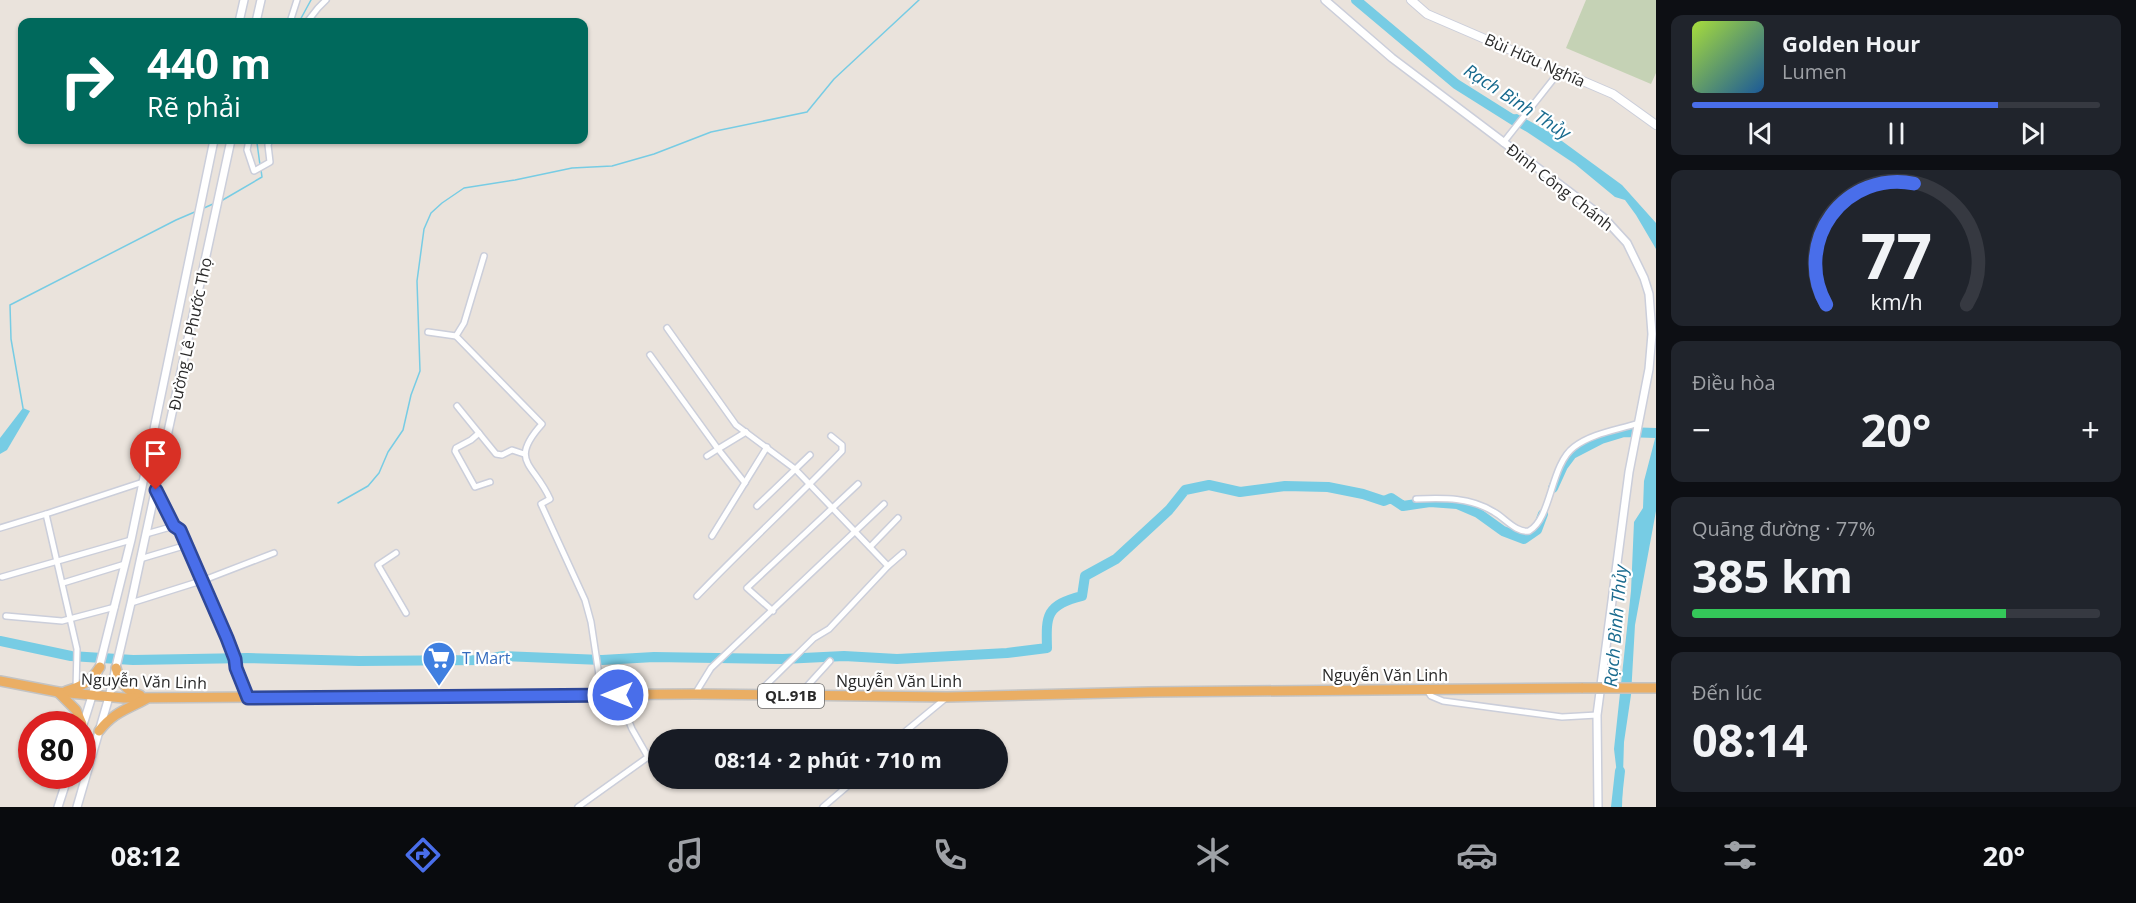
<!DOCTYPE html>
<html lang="vi">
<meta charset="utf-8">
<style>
:root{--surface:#171b24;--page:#20242c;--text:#f1f3f6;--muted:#9ea1a6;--line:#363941;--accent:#496eea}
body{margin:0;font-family:"Open Sans",sans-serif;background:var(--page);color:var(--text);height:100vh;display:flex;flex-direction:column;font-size:22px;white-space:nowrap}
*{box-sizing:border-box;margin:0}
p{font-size:20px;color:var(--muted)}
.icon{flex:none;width:33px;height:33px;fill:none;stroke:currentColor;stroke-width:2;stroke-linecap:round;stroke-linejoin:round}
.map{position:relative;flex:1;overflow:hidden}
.sheet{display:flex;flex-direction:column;gap:15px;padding:15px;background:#0d0f14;width:480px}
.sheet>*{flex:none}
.top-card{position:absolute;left:18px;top:18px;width:570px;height:126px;border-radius:12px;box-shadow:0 2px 4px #0004;background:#00695c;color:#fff;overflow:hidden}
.speed{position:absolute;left:18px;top:711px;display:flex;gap:12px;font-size:30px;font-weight:700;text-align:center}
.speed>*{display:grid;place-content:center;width:78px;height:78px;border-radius:50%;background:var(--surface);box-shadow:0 2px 4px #0004;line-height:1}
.speed .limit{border:9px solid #d22;background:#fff;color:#111}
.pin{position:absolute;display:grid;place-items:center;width:51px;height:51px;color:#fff;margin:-62px -26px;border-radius:50% 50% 50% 0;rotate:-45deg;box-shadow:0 0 6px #0007}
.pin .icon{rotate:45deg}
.me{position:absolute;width:66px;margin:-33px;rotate:270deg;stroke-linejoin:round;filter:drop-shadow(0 0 4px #0008)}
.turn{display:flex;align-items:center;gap:21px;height:126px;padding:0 30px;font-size:27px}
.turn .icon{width:78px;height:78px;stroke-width:2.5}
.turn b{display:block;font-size:42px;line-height:51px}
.big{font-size:45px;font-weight:700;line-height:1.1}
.sheet .tile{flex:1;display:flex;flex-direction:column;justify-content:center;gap:9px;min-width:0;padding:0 21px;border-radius:12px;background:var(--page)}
.sheet .dial{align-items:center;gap:0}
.dial svg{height:156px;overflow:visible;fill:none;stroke:var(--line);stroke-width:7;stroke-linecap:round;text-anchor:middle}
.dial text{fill:var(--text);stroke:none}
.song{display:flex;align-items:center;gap:18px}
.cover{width:72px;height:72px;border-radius:9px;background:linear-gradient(135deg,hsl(80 70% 55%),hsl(210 70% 35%))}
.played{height:6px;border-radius:3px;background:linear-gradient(90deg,var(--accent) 75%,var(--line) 75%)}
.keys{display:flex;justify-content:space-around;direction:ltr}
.heat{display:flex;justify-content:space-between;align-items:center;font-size:33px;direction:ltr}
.charge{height:9px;border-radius:4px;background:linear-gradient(90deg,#34c759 77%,var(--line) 0)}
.trip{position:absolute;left:648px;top:729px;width:360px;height:60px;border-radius:30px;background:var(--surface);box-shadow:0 2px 4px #0004;font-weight:700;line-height:60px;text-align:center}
.tabs{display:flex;height:96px;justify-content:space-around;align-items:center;background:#090b0e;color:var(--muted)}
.tabs .icon{width:42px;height:42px}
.tabs .current{color:var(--accent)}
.tabs b{font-size:27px;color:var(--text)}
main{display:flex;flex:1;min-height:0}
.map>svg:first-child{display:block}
.cemetery{fill:#c5d2b5}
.water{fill:#77cce4}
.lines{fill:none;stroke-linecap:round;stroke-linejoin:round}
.stream{stroke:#77cce4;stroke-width:1.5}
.river{stroke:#77cce4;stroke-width:10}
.minor-casing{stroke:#cbceda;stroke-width:8}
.tertiary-casing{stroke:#cbceda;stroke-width:10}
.secondary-casing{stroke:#cbceda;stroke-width:10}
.trunk-casing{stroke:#c3c3c3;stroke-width:12}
.minor{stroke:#fff;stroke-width:5}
.tertiary{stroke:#fff;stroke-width:7}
.secondary{stroke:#fff;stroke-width:8}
.trunk{stroke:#eaae64;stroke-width:9}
.trunk-bridge-casing{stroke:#c3c3c3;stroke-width:12;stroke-linecap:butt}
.trunk-bridge{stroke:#eaae64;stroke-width:9}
.route-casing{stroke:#2f4898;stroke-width:15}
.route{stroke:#496eea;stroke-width:10}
.labels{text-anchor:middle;stroke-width:4.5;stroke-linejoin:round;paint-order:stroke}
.shield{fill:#fff;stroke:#696969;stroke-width:1.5}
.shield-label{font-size:15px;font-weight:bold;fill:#292929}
.street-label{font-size:16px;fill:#292929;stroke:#fff}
.shop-label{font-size:16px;fill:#366cbe;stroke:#fff;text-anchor:start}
.water-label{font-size:18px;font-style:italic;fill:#186a8e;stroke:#fff}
</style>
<main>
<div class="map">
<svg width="1656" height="807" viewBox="0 0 1656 807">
<rect width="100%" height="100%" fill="#eae3dc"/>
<polygon class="cemetery" points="1586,0 1656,0 1656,73 1651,84 1566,48"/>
<g class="water">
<polygon points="1517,114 1551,133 1622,185 1656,223 1656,249 1636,215 1625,200 1615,197 1575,164 1527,132 1499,116"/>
<polygon points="23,408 30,411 7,450 0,454 0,438"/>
<polygon points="1656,435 1656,511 1635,625 1631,695 1624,742 1622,807 1619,807 1619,791 1614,749 1631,591 1634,522 1643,508 1644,481"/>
</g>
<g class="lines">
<g class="stream">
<polyline points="299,22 311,0"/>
<polyline points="259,140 257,143 260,165"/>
<polyline points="221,201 262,177 261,170"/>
<polyline points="204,208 213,204"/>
<polyline points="23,408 11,339 10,305 176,220 197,211"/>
<polyline points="338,503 368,486 379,473 388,452 403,430 411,395 420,371 417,281 424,229 431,213 442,203 464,188 515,180 572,168 612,166 654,154 711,132 807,112 834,79 919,0"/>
</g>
<g class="river">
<polyline points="1356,0 1456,84 1518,123"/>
<polyline points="1553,488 1563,466 1572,454 1601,439 1624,432 1656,433"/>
<path d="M0 641 71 656 133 660 248 658 359 661 483 660 503 656 602 660 654 657 783 659 844 656 897 659 1007 653 1047 648C1046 615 1046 605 1082 596L1085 576 1116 559 1169 510 1185 490 1209 485 1240 492 1285 486 1328 487 1363 494 1384 501 1391 498 1403 506 1430 502 1457 504 1478 513 1503 531 1524 539 1537 530 1543 514"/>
<polyline points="1616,807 1620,771"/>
</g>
<g class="minor-casing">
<g id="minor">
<polyline points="290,22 297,0"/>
<polyline points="307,22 318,8 326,0"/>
<polyline points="249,140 247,150 254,171 270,162 268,145 270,140"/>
<polyline points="1503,143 1559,72"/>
<path d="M484 256 464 323 456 336 542 424C508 462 534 463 550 499L541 504 585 600 591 622 602 695"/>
<polyline points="667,328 736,425 795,469 888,566 829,629 814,638 756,695"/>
<polyline points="428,332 456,336"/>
<polyline points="650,355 718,449 746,432"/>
<polyline points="457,406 496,454 502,455 512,450 524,454"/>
<polyline points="479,433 471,440 456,448 455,451 475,487 490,482"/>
<polyline points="707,456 718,449 745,483"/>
<path d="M1416 499C1444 498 1470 497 1494 512 1505 518 1516 533 1529 531 1552 518 1550 465 1574 447 1592 433 1618 430 1639 423"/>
<polyline points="757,506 810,455"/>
<polyline points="174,526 179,529 187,545"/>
<polyline points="0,528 46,514"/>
<polyline points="146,534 174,526 156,490"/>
<polyline points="712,536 767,447"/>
<polyline points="870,547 898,518"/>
<polyline points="396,553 378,565 406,613"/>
<polyline points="140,559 187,545 227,638 235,659 236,668 248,698"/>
<polyline points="888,566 903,553"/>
<polyline points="2,577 131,540"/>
<polyline points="63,583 125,564"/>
<path d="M697 596C744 547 795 500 842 451V445L831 436"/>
<polyline points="131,603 204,580 274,553"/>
<polyline points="773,611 747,588 858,484"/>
<polyline points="6,616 62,621 115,607"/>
<polyline points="76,689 77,649 46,514 143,482"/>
<polyline points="1427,690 1431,696 1443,701 1562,717 1597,715"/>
<polyline points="695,694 711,668 884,504"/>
<polyline points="799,695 830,661"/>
<polyline points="895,740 946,698"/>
<polyline points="578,807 648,757 632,729 618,695"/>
<polyline points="823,807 857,778"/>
</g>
</g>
<g class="tertiary-casing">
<g id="tertiary">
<polyline points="1325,0 1392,58 1604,218 1627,243 1644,278 1649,294 1652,334 1649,369 1629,472 1597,715 1598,807"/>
<polyline points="239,22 244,0"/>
<polyline points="256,22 261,0"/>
<polyline points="82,728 92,696 131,540 214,140"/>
<polyline points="58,807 68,776"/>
<polyline points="77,807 109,697 131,603 231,140"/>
</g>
</g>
<g class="secondary-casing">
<polyline id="secondary" points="1411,0 1427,14 1613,94 1656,125"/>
</g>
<g class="trunk-casing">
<g id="trunk">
<path d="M116 668C120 682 126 691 140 695"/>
<polyline points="0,681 58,692 124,698 695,694 947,697 1149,692 1583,688"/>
<path d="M66 691C82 687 91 681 100 667"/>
<polyline points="58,692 76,710 82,724"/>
<path d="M99 731C114 712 126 710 146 699"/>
</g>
</g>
<use href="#minor" class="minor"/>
<use href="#tertiary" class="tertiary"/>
<use href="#secondary" class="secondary"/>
<use href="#trunk" class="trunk"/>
<g class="trunk-bridge-casing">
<polyline id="trunk-bridge" points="1583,688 1656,688"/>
</g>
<use href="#trunk-bridge" class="trunk-bridge"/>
</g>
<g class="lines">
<g class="route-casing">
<polyline id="route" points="156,490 174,526 180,530 227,638 235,659 236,668 248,698 618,695"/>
</g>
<use href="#route" class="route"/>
</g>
<defs>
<g id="supermarket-pin" transform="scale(1.725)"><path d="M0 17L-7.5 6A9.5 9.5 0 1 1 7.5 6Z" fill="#3f7fe0" stroke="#fff"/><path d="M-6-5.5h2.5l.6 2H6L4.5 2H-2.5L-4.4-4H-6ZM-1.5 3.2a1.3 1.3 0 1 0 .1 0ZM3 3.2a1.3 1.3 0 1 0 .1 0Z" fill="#fff"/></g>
</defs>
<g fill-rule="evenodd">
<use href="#supermarket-pin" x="439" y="658"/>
</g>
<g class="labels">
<rect class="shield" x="758" y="684" width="66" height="24" rx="4.5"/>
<g class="shield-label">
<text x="791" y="701">QL.91B</text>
</g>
<g class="street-label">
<text transform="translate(1535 60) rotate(24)" y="6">Bùi Hữu Nghĩa</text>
<text transform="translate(1560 187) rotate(38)" y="6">Đinh Công Chánh</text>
<text transform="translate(190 334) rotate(-78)" y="6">Đường Lê Phước Thọ</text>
<text x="1385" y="681">Nguyễn Văn Linh</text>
<text transform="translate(144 681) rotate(2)" y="6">Nguyễn Văn Linh</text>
<text x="899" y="687">Nguyễn Văn Linh</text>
</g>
<g class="shop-label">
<text x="462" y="664">T Mart</text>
</g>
<g class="water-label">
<text transform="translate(1517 102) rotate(33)" y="6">Rạch Bình Thủy</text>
<text transform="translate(1616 626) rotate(-85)" y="6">Rạch Bình Thủy</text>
</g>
</g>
</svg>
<div class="speed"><div class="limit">80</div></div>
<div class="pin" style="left:156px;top:490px;background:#d93025"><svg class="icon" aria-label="arrive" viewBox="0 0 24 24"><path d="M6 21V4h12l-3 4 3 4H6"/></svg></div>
<svg class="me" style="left:618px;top:695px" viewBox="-20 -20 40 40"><circle r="17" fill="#496eea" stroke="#fff" stroke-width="3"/><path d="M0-11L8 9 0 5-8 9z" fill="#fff"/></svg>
<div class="trip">08:14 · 2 phút · 710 m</div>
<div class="top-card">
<div class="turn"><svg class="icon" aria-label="right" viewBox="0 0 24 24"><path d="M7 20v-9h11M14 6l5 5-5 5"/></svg><div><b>440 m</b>Rẽ phải</div></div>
</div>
</div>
<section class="sheet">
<div class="tile">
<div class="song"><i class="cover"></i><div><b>Golden Hour</b><p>Lumen</p></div></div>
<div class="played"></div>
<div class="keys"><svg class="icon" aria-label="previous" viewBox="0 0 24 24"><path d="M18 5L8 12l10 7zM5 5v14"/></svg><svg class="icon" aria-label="pause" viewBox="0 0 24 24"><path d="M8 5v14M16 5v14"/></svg><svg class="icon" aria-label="next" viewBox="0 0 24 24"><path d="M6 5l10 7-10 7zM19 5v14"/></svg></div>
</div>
<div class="tile dial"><svg viewBox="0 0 100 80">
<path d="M14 69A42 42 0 1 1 86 69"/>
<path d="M14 69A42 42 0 0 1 59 7" stroke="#496eea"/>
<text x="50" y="56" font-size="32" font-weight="700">77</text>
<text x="50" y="72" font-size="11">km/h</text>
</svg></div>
<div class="tile"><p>Điều hòa</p>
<div class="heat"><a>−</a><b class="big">20°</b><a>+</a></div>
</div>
<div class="tile"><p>Quãng đường · 77%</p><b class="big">385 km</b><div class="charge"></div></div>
<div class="tile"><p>Đến lúc</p><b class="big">08:14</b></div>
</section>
</main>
<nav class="tabs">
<b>08:12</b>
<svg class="icon current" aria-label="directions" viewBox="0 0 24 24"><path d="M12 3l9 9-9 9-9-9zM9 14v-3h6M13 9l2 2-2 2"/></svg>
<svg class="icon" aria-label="music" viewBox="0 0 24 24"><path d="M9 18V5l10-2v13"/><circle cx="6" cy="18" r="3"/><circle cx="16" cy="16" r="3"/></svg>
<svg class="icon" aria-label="phone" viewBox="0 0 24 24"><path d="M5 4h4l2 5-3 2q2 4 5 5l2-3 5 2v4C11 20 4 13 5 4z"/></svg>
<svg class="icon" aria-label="climate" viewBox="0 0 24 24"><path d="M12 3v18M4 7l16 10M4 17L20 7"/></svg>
<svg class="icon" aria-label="car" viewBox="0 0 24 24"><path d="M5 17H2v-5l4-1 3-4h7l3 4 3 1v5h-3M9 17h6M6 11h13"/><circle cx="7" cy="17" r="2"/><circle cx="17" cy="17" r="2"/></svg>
<svg class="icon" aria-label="filters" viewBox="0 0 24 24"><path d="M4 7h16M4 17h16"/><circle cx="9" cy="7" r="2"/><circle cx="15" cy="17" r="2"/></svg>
<b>20°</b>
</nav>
